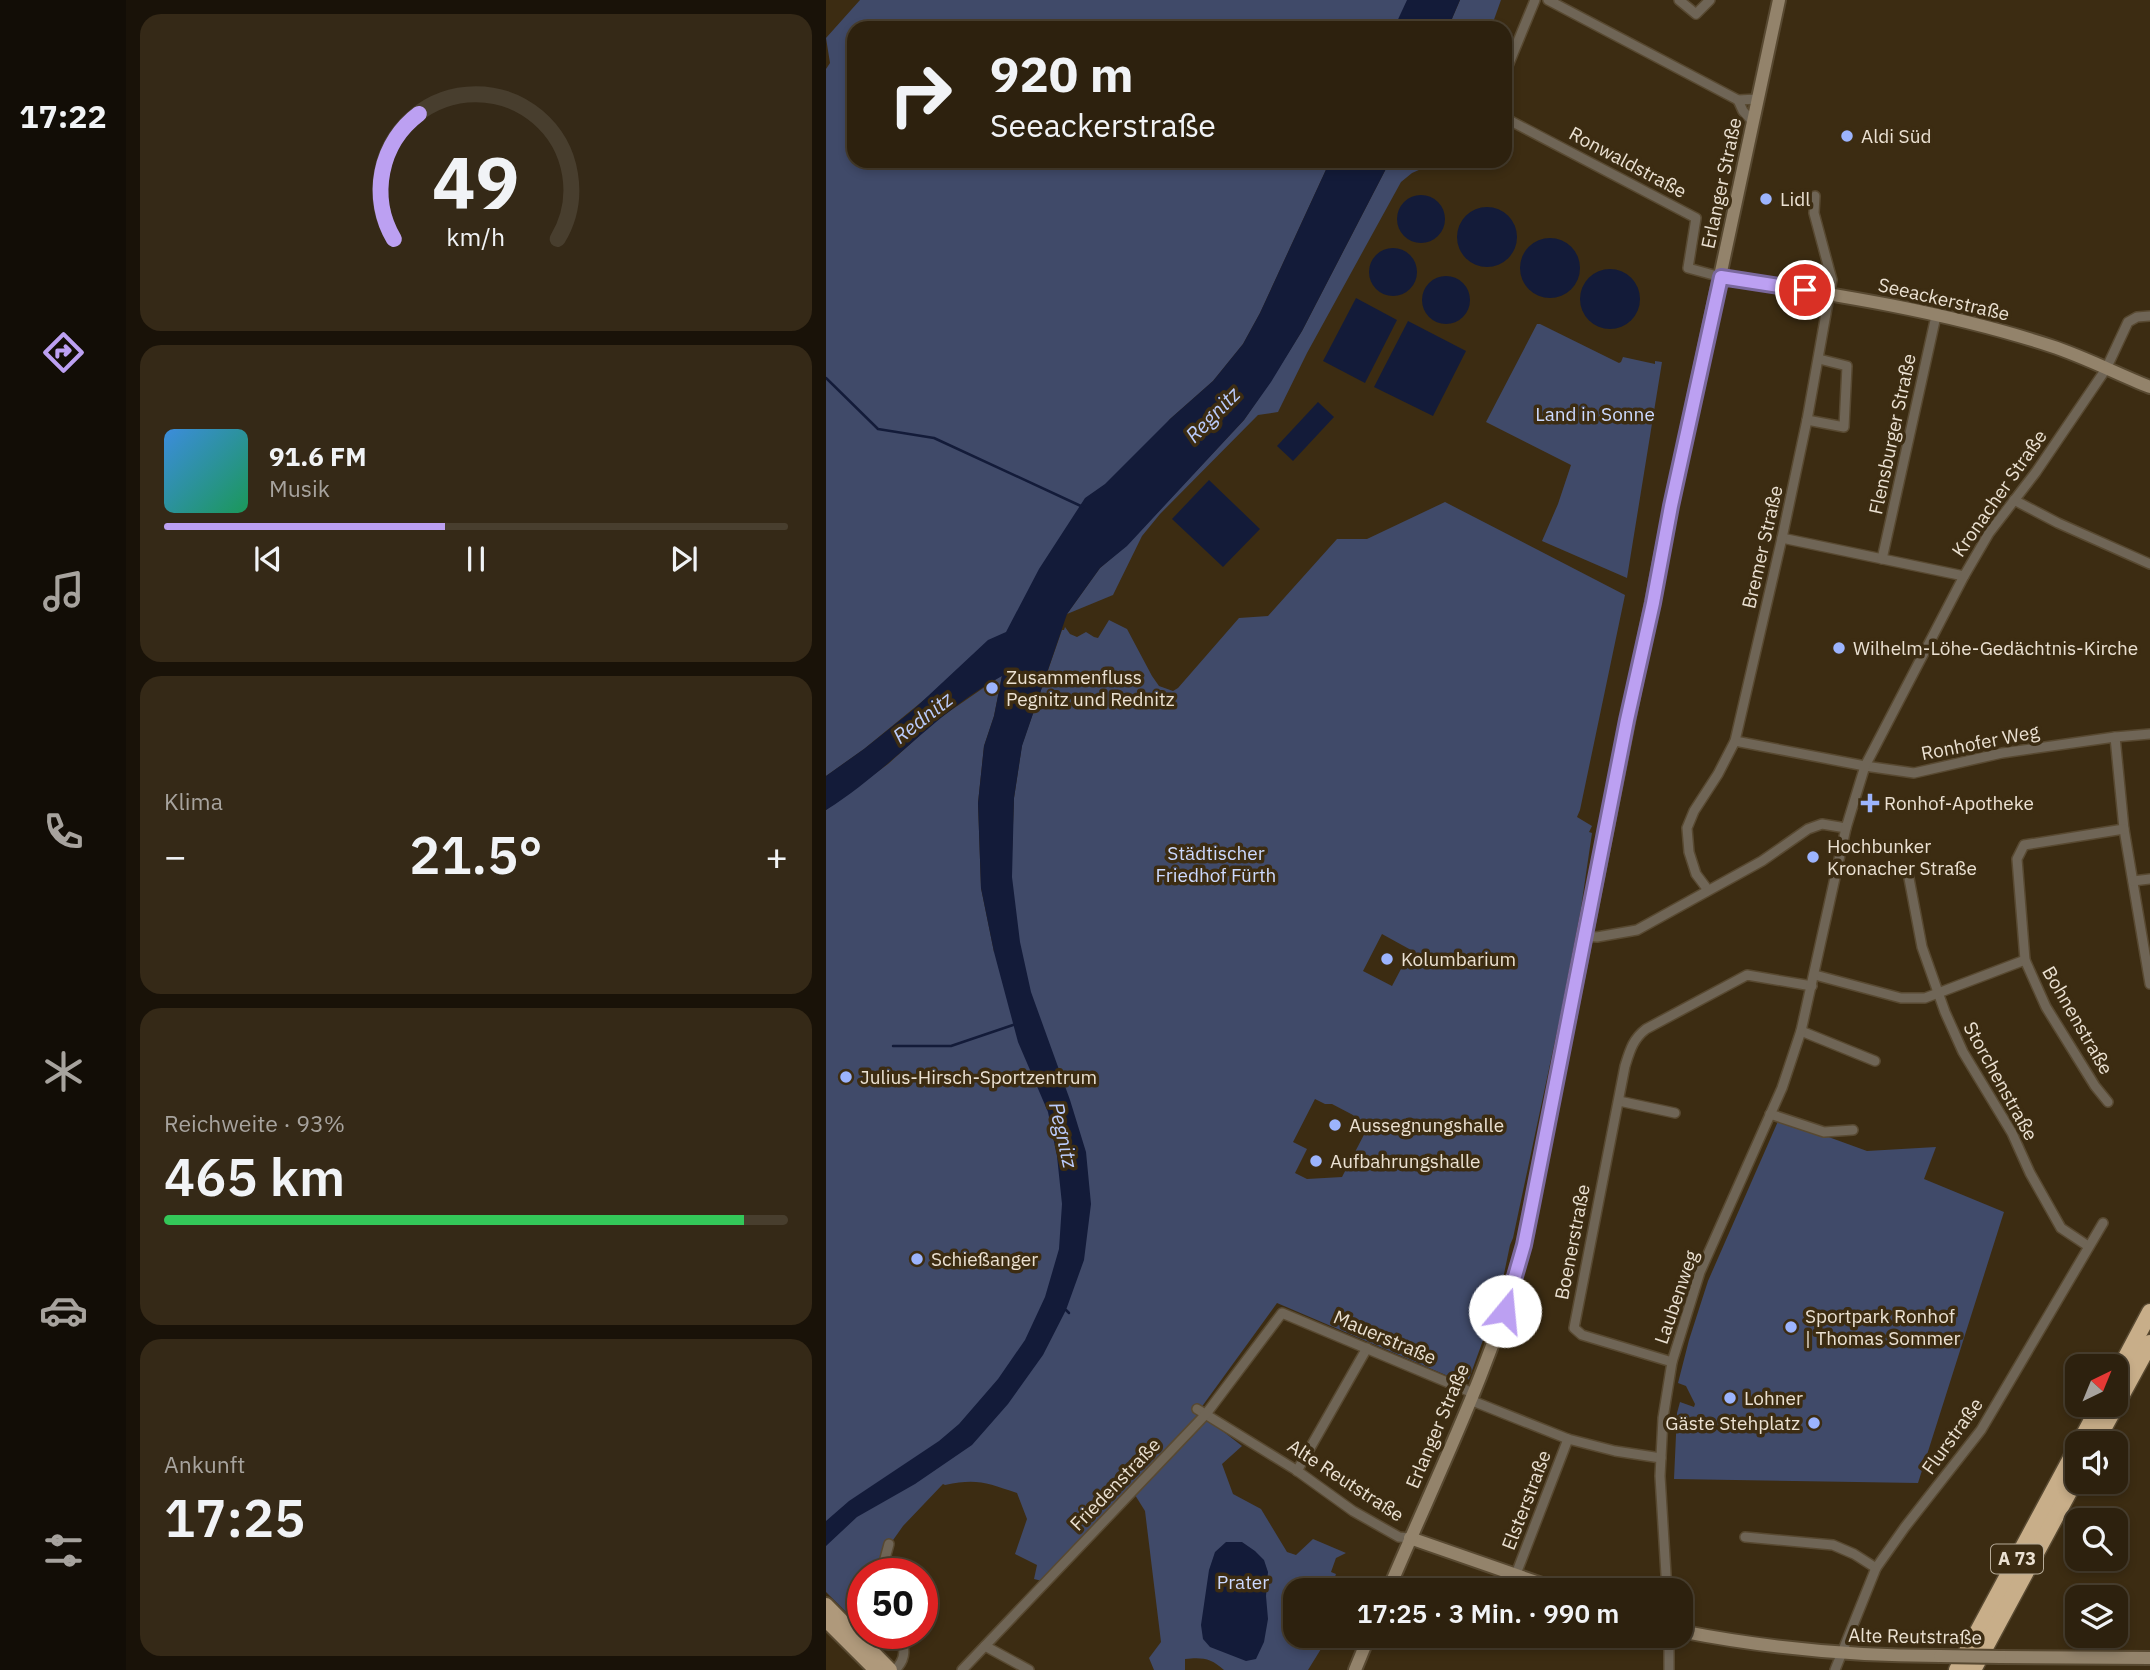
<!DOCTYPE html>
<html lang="de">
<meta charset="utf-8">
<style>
:root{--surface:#2d210e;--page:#352917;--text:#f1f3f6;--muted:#a7a39e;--line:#483e2e;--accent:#bca0f2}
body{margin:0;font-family:"IBM Plex Sans",sans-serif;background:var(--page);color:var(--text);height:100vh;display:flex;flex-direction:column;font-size:26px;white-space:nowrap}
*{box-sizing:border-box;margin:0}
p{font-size:23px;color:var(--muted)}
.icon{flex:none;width:38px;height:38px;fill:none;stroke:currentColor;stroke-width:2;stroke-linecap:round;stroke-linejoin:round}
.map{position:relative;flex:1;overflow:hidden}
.sheet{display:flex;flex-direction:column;gap:14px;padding:14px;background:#191208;width:700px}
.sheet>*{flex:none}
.banner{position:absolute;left:21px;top:21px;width:665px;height:147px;border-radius:21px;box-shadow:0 4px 10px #0003,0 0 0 2px var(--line);background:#2d210e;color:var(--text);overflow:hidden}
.needle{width:46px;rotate:43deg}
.tools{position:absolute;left:1239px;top:1354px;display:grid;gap:14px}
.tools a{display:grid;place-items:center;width:63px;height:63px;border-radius:14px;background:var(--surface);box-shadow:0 4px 10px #0003,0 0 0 2px var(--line);font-size:35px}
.speed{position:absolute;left:21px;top:1558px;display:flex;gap:14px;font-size:35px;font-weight:700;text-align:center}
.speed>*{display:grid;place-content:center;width:91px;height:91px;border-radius:50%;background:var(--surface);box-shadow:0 4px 10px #0003,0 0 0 2px var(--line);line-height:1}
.speed .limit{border:10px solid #d22;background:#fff;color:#111}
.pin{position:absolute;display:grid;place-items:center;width:60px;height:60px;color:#fff;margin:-30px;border:4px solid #fff;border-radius:50%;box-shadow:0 2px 7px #0007}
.me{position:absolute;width:77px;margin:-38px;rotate:17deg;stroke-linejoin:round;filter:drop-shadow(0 0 5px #0008)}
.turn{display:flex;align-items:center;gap:24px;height:147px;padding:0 28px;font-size:32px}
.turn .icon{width:91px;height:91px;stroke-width:2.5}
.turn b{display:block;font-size:49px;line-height:60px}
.big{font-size:52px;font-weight:600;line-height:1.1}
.sheet .widget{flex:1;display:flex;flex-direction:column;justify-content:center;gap:10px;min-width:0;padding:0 24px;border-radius:21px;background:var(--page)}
.sheet .dial{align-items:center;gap:0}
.dial svg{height:182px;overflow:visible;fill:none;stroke:var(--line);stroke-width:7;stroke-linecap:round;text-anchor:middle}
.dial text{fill:var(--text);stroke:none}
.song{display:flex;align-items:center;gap:21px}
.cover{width:84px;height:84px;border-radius:10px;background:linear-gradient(135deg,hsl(210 70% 55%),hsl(150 70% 35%))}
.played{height:7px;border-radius:4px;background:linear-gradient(90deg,var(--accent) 45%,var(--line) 45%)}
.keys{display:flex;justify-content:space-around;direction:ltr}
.heat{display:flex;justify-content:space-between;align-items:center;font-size:38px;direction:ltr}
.charge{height:10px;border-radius:5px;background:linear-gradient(90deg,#34c759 93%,var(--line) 0)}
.trip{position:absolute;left:457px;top:1578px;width:410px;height:70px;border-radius:21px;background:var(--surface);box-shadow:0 4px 10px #0003,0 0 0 2px var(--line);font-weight:600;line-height:70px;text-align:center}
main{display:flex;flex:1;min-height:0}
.menu{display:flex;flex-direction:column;width:126px;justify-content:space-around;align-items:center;background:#120d06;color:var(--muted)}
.menu .icon{width:49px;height:49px}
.menu .current{color:var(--accent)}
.menu b{font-size:32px;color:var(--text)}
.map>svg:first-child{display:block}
.green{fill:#404a69;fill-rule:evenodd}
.water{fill:#131b39}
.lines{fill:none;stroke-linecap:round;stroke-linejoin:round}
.stream{stroke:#131b39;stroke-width:2.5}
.street-casing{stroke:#584931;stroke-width:12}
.secondary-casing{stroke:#584931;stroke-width:16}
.primary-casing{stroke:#584931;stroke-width:18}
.highway-casing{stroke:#584931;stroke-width:19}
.street{stroke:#6f6556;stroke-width:9}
.secondary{stroke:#93836b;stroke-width:12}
.primary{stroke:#af997b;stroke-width:14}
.highway{stroke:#c8ae89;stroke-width:16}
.secondary-bridge-casing{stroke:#584931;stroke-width:16;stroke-linecap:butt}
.secondary-bridge{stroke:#93836b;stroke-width:12}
.route-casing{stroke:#7a689d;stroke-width:18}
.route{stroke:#bca0f2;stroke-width:12}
.poi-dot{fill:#9cb4fd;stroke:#3c2c12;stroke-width:2.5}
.labels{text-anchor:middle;stroke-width:7;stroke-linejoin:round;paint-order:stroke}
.shield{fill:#3c2c12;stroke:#b6ab98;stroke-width:2}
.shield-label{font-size:18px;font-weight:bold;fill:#ebe1d2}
.poi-label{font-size:19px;fill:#ebe1d2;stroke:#3c2c12;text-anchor:start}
.street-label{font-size:19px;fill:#ebe1d2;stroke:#3c2c12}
.park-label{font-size:19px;fill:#cddaff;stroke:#3c2c12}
.water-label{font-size:21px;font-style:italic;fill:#bacbfb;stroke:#3c2c12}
</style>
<main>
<nav class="menu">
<b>17:22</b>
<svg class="icon current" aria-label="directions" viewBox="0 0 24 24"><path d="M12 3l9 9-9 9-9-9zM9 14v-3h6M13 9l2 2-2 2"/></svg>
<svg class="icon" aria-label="music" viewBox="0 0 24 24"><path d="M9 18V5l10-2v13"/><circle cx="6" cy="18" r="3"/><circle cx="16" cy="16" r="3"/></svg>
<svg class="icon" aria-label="phone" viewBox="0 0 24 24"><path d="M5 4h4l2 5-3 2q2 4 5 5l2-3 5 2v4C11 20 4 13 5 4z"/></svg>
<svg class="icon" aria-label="climate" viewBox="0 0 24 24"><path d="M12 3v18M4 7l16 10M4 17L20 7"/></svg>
<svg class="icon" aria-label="car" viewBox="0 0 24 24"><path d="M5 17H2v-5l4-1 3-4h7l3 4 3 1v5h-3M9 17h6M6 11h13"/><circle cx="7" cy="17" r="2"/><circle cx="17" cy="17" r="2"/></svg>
<svg class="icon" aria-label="filters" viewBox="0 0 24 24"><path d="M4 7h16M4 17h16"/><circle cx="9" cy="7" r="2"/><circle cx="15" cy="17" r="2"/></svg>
</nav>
<section class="sheet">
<div class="widget dial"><svg viewBox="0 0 100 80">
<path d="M14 69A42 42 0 1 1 86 69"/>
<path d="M14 69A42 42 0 0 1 25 14" stroke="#bca0f2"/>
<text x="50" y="56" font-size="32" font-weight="700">49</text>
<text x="50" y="72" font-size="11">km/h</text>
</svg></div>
<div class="widget">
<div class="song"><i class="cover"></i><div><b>91.6 FM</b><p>Musik</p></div></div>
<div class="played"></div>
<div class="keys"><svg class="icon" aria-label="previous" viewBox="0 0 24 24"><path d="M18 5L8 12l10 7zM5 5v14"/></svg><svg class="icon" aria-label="pause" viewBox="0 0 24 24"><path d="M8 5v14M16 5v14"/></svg><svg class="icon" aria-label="next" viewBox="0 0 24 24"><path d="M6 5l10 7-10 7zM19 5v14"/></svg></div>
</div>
<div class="widget"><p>Klima</p>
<div class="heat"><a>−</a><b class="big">21.5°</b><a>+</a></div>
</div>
<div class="widget"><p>Reichweite · 93%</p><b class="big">465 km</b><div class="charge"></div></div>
<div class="widget"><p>Ankunft</p><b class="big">17:25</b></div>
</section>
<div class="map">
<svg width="1324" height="1670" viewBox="0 0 1324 1670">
<rect width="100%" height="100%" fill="#3c2c12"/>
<g class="green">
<polygon points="34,0 582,0 569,28 28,28 28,161 504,161 434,313 417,344 387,381 344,419 181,632 38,749 0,776 0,69 4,63 0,38"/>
<polygon points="634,0 675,0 665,28 622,28"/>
<polygon points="564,161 613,161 586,173 575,182 481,353 452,412 432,415 334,514 316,536 287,595 241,614 274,568 301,545 418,420 444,382 476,331"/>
<polygon points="711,324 714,324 793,363 795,362 797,357 829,364 829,361 836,362 801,578 716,541 732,504 745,465 660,422"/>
<path d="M619 502 799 595 754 810 751 817 766 826 763 832 766 833 755 908 734 1017 687 1238 684 1245 674 1293 643 1379 636 1382 451 1303 372 1412 416 1446 396 1464 407 1494 435 1509 461 1552 470 1555 487 1539 520 1553 510 1558 505 1572 510 1574 504 1591H469V1636H503L482 1670H398C385 1658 376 1657 359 1659V1670H328L323 1658 335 1642 319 1511 309 1495 220 1582 208 1579 211 1565 189 1554 201 1519 191 1493C161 1483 151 1478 119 1485L117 1484 77 1526 65 1543 51 1573H37V1606L30 1622 0 1592V810L62 764 111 720 176 675 168 716 158 746 152 803 155 888 168 952 185 878 188 798 196 745 236 630H238L239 627 244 634 251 637 260 632 268 637 272 638 283 620 301 629 326 676 333 686 347 691 352 688 413 618 442 616 511 539H541ZM556 934 585 950 566 986 537 971ZM489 1099 499 1104H506L527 1115 531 1121 542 1127 516 1177 481 1179 469 1173 481 1149 467 1142Z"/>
<polygon points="953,1119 1041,1151 1110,1147 1098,1179 1178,1212 1092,1483 848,1479 851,1413 854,1402 868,1407 869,1404 860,1386 852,1383 863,1340 882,1281"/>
</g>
<g class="water">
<polygon points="581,0 634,0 622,28 568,28"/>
<path d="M504 161H564L476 331 445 382 418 420 301 546 274 568 241 614 196 746 188 798 186 877 194 942 205 992 244 1100 260 1152 265 1204 258 1260 240 1310 217 1355 182 1404 146 1445 89 1484 31 1517 0 1546V1521L23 1501 113 1441 133 1424 172 1379 199 1340 219 1297 233 1249 236 1204 231 1156 222 1112 192 1042 168 952 155 888 152 803 158 746 168 716 176 676C111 711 63 771 0 810V776L38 749 87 710 162 640 180 632 213 569 259 498 279 484 344 419 387 381 417 344 434 313Z"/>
<circle cx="595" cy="219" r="24"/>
<circle cx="661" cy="237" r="30"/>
<circle cx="724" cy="268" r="30"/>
<circle cx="567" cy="272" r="24"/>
<circle cx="784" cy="299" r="30"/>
<circle cx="620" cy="300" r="24"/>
<polygon points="530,298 571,320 539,383 497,361"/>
<polygon points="582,321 640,351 607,416 548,387"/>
<polygon points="492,402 508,417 467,461 451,446"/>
<polygon points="383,480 434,529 397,567 346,519"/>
<polygon points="400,1542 416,1542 429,1551 438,1560 442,1572 440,1596 442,1619 438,1642 430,1659 420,1661 384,1647 377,1639 375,1625 383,1570 389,1552"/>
</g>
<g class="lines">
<g class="stream">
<polyline points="0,378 52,429 108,438 257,507"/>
<polyline points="67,1046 125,1046 187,1025"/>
<polyline points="240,1310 243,1313"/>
</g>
<g class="street-casing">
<g id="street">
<polyline points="722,0 912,100 932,99"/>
<polyline points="853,0 870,14 884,0"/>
<polyline points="679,73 709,0"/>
<polyline points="912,100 917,111 927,122"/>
<polyline points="679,118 870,218 862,268 895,277"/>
<polyline points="981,420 1018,427 1021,366 993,359"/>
<polyline points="1188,500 1232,523 1324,564"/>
<polyline points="956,538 1138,576"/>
<polyline points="1056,559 1110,316"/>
<polyline points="1289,737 1298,829 1324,984"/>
<polyline points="909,741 1039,766 1088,773 1176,753 1289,737 1324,734"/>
<polyline points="1082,873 1096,947 1119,1012 1137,1052 1186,1133 1204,1173 1235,1228 1262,1246"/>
<polyline points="1307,881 1324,879"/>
<polyline points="882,890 870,874 863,852 861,828 868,811 892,774 909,741 956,538 981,420 1006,280 988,213 989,196"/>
<polyline points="760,936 771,937 811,930 936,861 982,829 996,824 1020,828"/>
<polyline points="989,975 1075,998 1099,998 1199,960"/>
<polyline points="975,1031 1049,1061"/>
<polyline points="793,1101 849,1113"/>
<polyline points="1282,1102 1269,1086 1220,1007 1199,960 1191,859 1198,845 1298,829"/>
<polyline points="944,1114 998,1132 1027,1130"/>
<path d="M846 1362 756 1335 748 1328 799 1066C804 1050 807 1039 820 1029L921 975 986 986"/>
<polyline points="644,1400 742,1439 789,1451 835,1458"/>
<polyline points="371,1409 470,1470 527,1511 573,1537 584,1538"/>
<polyline points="471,1471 541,1348"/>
<polyline points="919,1537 1007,1545 1028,1554 1050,1568"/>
<polyline points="55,1573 63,1544"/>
<polyline points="690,1574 742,1439"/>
<polyline points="841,1591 834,1476 837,1418 846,1362 874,1272 956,1088 975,1031 1020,828 1039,766 1138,576 1163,533 1210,472 1280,369 1302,322 1311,317 1324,316"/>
<polyline points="843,1636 843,1670"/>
<polyline points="159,1646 203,1670"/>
<path d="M69 1670C81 1658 79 1648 73 1633"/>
<polyline points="136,1670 380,1414 456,1313 647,1393"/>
<polyline points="1009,1670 1050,1568 1079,1527 1155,1430 1277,1223"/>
</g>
</g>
<g class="secondary-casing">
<g id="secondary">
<path d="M895 277C1006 294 1119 311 1225 346 1259 357 1291 374 1324 387"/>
<polyline points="584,1538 736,1591"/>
<path d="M562 1591C610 1477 667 1365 698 1245L845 506 953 0"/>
<path d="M854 1631C940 1648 1026 1656 1114 1656"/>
<polyline points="1174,1657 1324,1658"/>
<polyline points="529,1670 543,1636"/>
</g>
</g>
<g class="primary-casing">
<g id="primary">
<polyline points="0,1605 64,1670"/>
<polyline points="0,1620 50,1670"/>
</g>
</g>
<g class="highway-casing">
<g id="highway">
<polyline points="1290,1376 1324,1312"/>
<polyline points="1253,1444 1274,1405"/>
<polyline points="1269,1444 1324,1343"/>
<polyline points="1131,1670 1251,1447"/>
<polyline points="1147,1670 1251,1477"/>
</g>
</g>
<use href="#street" class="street"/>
<use href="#secondary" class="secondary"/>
<use href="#primary" class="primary"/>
<use href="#highway" class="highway"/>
<g class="secondary-bridge-casing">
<polyline id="secondary-bridge" points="1114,1656 1174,1657"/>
</g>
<use href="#secondary-bridge" class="secondary-bridge"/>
</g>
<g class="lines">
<g class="route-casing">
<polyline id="route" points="679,1311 698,1245 706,1205 801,720 827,603 845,506 895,277 979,290"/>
</g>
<use href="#route" class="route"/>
</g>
<g class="poi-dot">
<circle cx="1021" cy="136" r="7"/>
<circle cx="940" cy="199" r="7"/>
<circle cx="1013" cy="648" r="7"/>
<circle cx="166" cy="688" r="7"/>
<path d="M1040.5 792.5h7v7h7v7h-7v7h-7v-7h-7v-7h7z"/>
<circle cx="987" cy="857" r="7"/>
<circle cx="561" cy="959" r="7"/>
<circle cx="20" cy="1077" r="7"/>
<circle cx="509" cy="1125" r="7"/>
<circle cx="490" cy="1161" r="7"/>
<circle cx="91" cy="1259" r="7"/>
<circle cx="965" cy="1327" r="7"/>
<circle cx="904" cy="1398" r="7"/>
<circle cx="988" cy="1423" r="7"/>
</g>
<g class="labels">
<rect class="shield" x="1165" y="1544.5" width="52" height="29" rx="5"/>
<g class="shield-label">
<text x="1191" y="1565">A 73</text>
</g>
<g class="poi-label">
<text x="1035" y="143">Aldi Süd</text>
<text x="954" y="206">Lidl</text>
<text x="1027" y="655">Wilhelm-Löhe-Gedächtnis-Kirche</text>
<text x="180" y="684">Zusammenfluss<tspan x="180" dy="22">Pegnitz und Rednitz</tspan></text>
<text x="1058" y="810">Ronhof-Apotheke</text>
<text x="1001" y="853">Hochbunker<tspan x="1001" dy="22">Kronacher Straße</tspan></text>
<text x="575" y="966">Kolumbarium</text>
<text x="34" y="1084">Julius-Hirsch-Sportzentrum</text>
<text x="523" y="1132">Aussegnungshalle</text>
<text x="504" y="1168">Aufbahrungshalle</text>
<text x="105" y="1266">Schießanger</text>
<text x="979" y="1323">Sportpark Ronhof<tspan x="979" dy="22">| Thomas Sommer</tspan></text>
<text x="918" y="1405">Lohner</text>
<text x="974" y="1430" text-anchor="end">Gäste Stehplatz</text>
</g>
<g class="street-label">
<text transform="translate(802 162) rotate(28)" y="7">Ronwaldstraße</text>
<text transform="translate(895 183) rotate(-78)" y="7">Erlanger Straße</text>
<text transform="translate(1118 299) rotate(13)" y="7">Seeackerstraße</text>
<text transform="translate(1066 434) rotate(-78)" y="7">Flensburger Straße</text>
<text transform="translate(1173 493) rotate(-55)" y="7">Kronacher Straße</text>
<text transform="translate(936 547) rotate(-77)" y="7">Bremer Straße</text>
<text transform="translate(1154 742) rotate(-11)" y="7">Ronhofer Weg</text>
<text transform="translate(1252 1020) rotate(60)" y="7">Bohnenstraße</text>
<text transform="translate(1175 1081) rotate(61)" y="7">Storchenstraße</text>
<text transform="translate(746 1242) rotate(-79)" y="7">Boenerstraße</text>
<text transform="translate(850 1297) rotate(-71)" y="7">Laubenweg</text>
<text transform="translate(559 1337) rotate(23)" y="7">Mauerstraße</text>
<text transform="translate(611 1426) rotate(-67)" y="7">Erlanger Straße</text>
<text transform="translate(1126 1436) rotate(-54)" y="7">Flurstraße</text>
<text transform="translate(520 1480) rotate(33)" y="7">Alte Reutstraße</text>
<text transform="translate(289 1484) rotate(-46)" y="7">Friedenstraße</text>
<text transform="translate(700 1500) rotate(-69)" y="7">Elsterstraße</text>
<text transform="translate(1089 1636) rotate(1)" y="7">Alte Reutstraße</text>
</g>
<g class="park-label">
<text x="769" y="421">Land in Sonne</text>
<text x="390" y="860">Städtischer<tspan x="390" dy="22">Friedhof Fürth</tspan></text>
<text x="417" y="1589">Prater</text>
</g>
<g class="water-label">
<text transform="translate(387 415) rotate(-46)" y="7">Regnitz</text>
<text transform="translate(97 718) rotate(-38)" y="7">Rednitz</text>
<text transform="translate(237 1135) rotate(77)" y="7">Pegnitz</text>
</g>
</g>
</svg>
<div class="tools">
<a><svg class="needle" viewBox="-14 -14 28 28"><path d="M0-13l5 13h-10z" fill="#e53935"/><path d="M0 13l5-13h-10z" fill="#a7a39e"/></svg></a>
<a><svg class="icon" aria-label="sound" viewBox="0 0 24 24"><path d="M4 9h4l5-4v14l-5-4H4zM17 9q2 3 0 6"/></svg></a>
<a><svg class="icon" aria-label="search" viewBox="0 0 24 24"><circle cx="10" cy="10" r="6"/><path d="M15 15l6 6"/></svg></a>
<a><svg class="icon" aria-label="layers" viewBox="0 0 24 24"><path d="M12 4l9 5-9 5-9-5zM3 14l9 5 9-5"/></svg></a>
</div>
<div class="speed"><div class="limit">50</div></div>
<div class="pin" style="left:979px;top:290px;background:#d93025"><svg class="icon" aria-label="arrive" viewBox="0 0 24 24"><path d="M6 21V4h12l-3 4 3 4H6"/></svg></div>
<svg class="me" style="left:679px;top:1311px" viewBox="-20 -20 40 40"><circle r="19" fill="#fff"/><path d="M0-13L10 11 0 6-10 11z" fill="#bca0f2"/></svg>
<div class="trip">17:25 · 3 Min. · 990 m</div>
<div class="banner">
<div class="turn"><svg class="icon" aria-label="right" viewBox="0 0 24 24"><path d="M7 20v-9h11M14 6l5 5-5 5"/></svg><div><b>920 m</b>Seeackerstraße</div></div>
</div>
</div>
</main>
